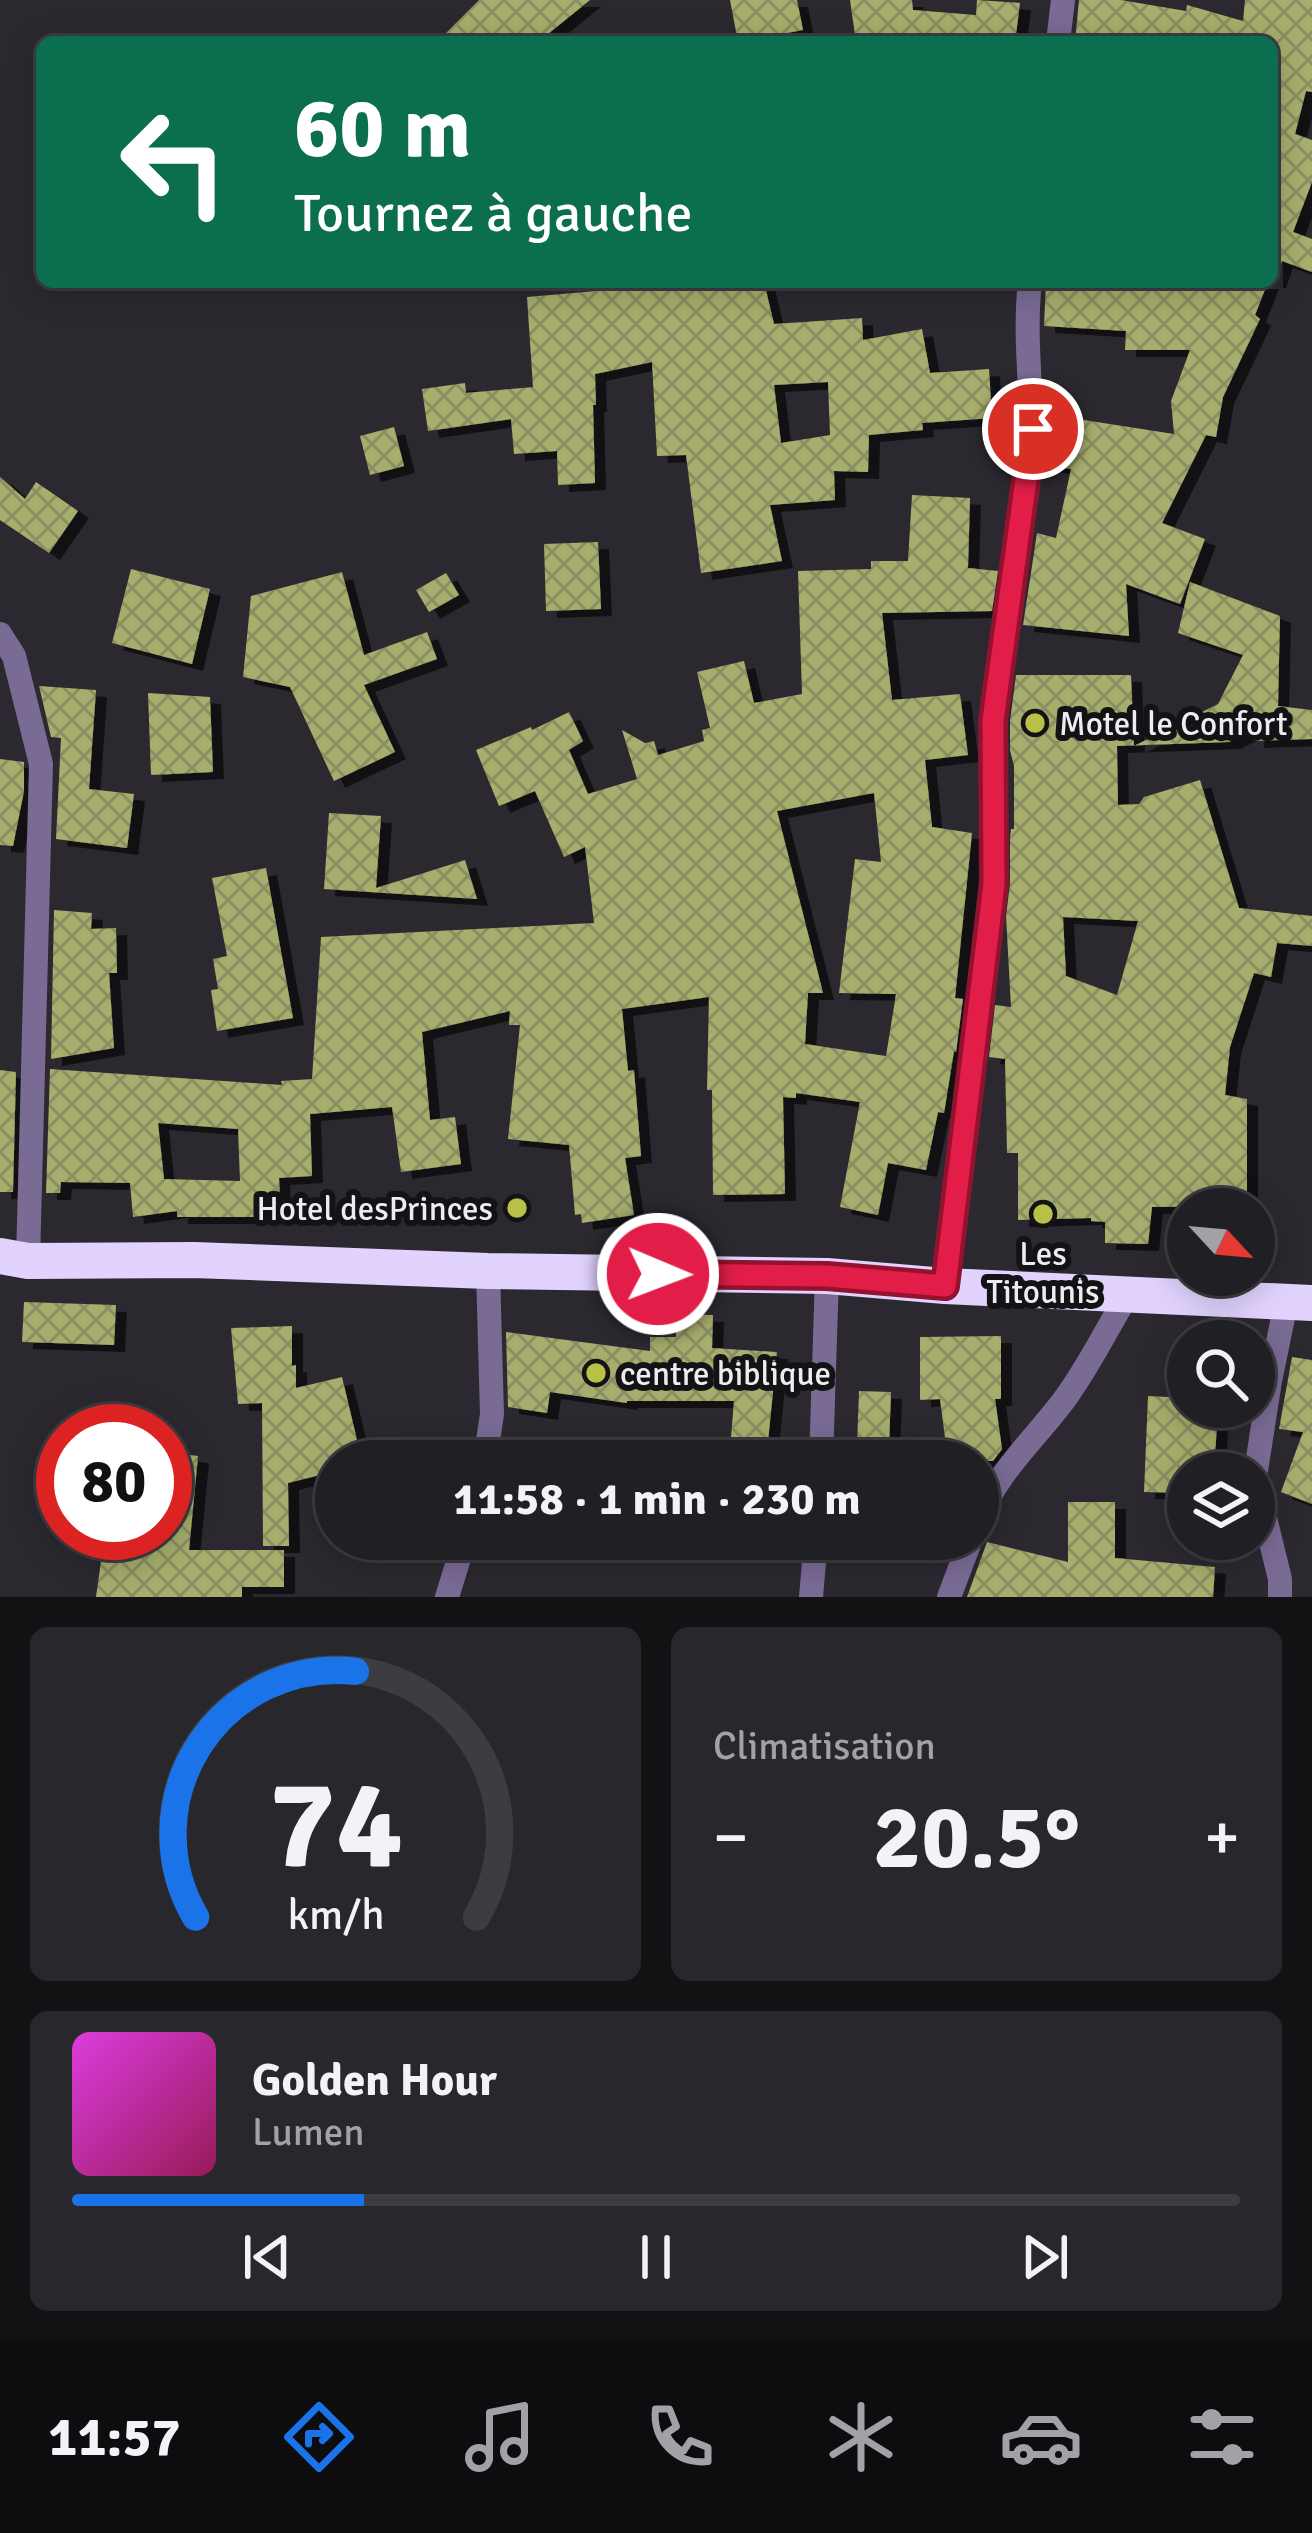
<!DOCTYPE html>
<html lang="fr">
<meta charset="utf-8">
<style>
:root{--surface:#201f23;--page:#28272b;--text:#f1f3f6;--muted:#a2a2a6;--line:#3d3d41;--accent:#1a73e8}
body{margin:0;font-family:Signika,sans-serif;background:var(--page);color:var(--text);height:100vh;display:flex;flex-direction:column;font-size:45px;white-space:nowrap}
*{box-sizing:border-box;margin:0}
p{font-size:39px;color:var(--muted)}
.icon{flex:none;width:66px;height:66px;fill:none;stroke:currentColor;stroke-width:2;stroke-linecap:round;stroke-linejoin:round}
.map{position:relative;height:1597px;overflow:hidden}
.panel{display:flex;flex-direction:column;gap:30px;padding:30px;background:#121113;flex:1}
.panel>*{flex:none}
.banner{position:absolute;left:36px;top:36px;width:1242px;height:252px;border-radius:18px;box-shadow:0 6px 30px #0003,0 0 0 3px var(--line);background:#0b6e4f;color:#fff;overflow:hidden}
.needle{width:78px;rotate:116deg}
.controls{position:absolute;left:1167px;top:1188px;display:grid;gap:24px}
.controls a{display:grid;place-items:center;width:108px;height:108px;border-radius:50%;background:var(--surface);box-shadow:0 6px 30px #0003,0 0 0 3px var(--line);font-size:60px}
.speed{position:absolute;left:36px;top:1404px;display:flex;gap:24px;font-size:60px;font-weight:700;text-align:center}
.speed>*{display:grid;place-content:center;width:156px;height:156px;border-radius:50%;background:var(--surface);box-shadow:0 6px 30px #0003,0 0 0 3px var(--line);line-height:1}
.speed .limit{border:18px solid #d22;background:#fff;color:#111}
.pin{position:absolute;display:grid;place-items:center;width:102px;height:102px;color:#fff;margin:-51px;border:6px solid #fff;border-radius:50%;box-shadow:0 3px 12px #0007}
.me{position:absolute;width:132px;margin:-66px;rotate:91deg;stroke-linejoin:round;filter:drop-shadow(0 0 9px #0008)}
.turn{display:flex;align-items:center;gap:42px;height:252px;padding:0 60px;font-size:54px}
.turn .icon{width:156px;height:156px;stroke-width:2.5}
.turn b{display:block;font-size:84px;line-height:102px}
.big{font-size:90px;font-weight:700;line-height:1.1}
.panel .tile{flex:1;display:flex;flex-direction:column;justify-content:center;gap:18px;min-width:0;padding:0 42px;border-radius:18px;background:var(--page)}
.panel .dial{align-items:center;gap:0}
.dial svg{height:312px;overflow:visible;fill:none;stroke:var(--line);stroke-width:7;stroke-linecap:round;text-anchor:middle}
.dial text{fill:var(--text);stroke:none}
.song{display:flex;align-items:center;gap:36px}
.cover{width:144px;height:144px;border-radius:18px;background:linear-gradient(135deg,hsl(300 70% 55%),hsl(330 70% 35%))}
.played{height:12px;border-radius:6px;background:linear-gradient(90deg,var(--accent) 25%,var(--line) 25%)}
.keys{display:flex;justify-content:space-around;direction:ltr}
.heat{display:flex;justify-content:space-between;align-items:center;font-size:66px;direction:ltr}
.panel .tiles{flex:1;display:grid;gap:30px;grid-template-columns:1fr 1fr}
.tile:last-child{grid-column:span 2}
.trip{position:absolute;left:315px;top:1440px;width:684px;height:120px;border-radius:60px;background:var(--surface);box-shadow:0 6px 30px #0003,0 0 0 3px var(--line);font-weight:700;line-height:120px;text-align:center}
.tabs{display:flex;height:192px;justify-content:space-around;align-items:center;background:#0d0c0e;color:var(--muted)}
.tabs .icon{width:84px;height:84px}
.tabs .active{color:var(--accent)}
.tabs b{font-size:54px;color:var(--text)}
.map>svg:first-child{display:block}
.building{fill:url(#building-cross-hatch);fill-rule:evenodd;filter:url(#shadow)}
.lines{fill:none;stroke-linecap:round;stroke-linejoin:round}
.street{stroke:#7a6b95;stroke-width:24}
.highway{stroke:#e1d3fd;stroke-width:36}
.route-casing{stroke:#92132f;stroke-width:30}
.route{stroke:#e11d48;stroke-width:21}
.poi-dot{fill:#b9c046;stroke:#131315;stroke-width:4.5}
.labels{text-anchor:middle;stroke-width:12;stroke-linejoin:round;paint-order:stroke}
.poi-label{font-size:33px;fill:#edecf0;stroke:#131315;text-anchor:start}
</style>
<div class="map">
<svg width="1312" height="1597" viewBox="0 0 1312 1597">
<defs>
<pattern id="building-cross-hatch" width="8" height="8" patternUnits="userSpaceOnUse" patternTransform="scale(3)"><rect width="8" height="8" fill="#a7ad6c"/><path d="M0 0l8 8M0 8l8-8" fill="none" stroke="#8a8e61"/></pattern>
<filter id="shadow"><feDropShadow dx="11" dy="7" stdDeviation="0" flood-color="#0009"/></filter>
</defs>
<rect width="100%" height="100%" fill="#2b292f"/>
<g class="building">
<polygon points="479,0 590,0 538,42 437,42"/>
<polygon points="730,0 797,0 803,30 738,42"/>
<polygon points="850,0 912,0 913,10 976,15 977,0 1020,3 1015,42 856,42"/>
<polygon points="1079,0 1121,0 1186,11 1187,5 1243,21 1245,0 1312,0 1312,92 1306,91 1295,134 1312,140 1312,182 1293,232 1312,239 1312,272 1282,261 1275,281 1272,281 1272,42 1075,42"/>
<path d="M594 282H764L774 324 862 318 863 340 922 329 930 373 989 369 992 418 922 423 923 430 869 435 868 472 834 471 835 500 770 505 782 561 701 573 686 455 657 456 652 362 595 374 596 405H593L595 483 558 485 557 451 514 454 511 419 428 431 422 389 465 383 466 393 533 387 527 297 596 291ZM828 382 830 435 781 443 774 385Z"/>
<polygon points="1046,282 1268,282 1255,315 1260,319 1223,397 1216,437 1206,435 1162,523 1205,539 1180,604 1126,584 1129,636 1023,625 1037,533 1056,538 1071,469 1047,465 1052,415 1174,434 1171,401 1190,350 1125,350 1126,331 1044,326"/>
<polygon points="394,427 404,466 370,475 360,436"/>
<polygon points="0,477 25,499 36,482 78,511 49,553 0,520"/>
<path d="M912 495 970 498 968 568 998 571 992 611 882 613 892 700 960 694 968 755 925 760 932 827 972 833 955 998 963 999 956 1052 954 1051 944 1113 938 1112 926 1170 888 1163 878 1215 840 1207 860 1102 796 1093V1098L783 1097 785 1194 713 1195 712 1090H707L709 997 622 1009 628 1071 634 1070 641 1156 625 1158 634 1215 582 1223 581 1214 575 1215 569 1145 508 1139 520 1025H509L510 1011 422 1032 430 1120 455 1117 461 1164 401 1172 392 1107 310 1114 312 1176 279 1178 281 1217H177V1211L133 1217 130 1183 61 1182 60 1193H46L50 1069 282 1085 281 1081 312 1079 321 937 594 923 585 847 564 857 535 791 499 806 476 750 531 727 532 730 569 712 583 741 569 750 588 794 637 779 622 730 645 743 654 741 658 755 704 741 702 730 710 728 697 672 744 661 754 703 802 694 798 571 871 569V561H908ZM874 793 881 862 855 859 839 993 896 994 886 1056 805 1044 808 993H823L777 811ZM158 1123 238 1129 240 1181 164 1179Z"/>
<polygon points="598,542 601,609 546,611 544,544"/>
<polygon points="131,569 210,589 192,664 112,643"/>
<polygon points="342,572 364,655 427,632 437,659 364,685 395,752 334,781 290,687 243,677 251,596"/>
<polygon points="446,573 459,595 429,612 416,590"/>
<path d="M1190 582 1280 616 1278 706 1312 710V739L1253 741 1254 730 1229 742 1117 746 1118 805 1139 804 1144 797 1200 780 1239 908 1312 916V946L1277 943 1271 977 1254 973 1230 1047 1225 1095 1247 1099V1206L1152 1207 1148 1244 1105 1243V1222L1091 1221V1218L1018 1220V1153H1007L1005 1059 989 1057 995 1005 1011 1007 1006 916 1010 884V838L1011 829H1014V766L1010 750V721L1016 675H1131L1134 746 1218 704 1243 655 1178 633ZM1063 917 1138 921 1117 995 1066 976Z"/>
<polygon points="39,686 96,690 89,789 134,794 127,848 56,839 61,738 51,737"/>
<polygon points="148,693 210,697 213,772 151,775"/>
<polygon points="0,759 24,762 24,791 13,846 0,845"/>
<polygon points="329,813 381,816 376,888 465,860 477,899 324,889"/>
<polygon points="266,868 293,1018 217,1031 211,990 218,989 213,959 227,956 212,878"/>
<polygon points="54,910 92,913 91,929 116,928 117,973 109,973 114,1048 51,1059"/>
<polygon points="0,1070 16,1072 13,1192 0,1192"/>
<polygon points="24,1302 116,1305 114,1345 22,1342"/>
<polygon points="677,1314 713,1315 712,1348 777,1352 766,1461 729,1461 734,1401 627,1401 627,1403 550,1392 547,1413 508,1407 506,1332 650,1351 650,1337 676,1337"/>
<polygon points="292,1326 292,1366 296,1365 296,1388 342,1377 362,1461 336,1461 336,1471 288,1483 289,1546 263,1546 262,1403 238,1404 231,1328"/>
<polygon points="1001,1336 1001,1399 995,1399 1002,1449 993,1461 948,1461 940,1399 920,1400 920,1337"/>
<polygon points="1292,1357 1312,1360 1312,1504 1281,1492 1303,1432 1279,1429"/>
<polygon points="859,1391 891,1392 889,1447 857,1446"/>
<polygon points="1148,1396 1188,1398 1188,1407 1218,1407 1214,1473 1188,1473 1188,1493 1144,1492"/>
<polygon points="165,1452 198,1456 189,1550 284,1550 284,1587 242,1587 242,1597 96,1597 105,1533 165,1538"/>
<polygon points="1068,1502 1115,1502 1115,1558 1215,1567 1213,1597 967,1597 987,1542 1068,1562"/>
</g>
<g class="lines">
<g class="street">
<polyline points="1058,42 1063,0"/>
<polyline points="0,634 14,656 41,764 28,1261"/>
<path d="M945 1286 993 884V720L1031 458C1034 399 1023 341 1030 282"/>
<polyline points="485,1461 492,1414 488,1271"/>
<polyline points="821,1461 827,1276"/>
<path d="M978 1521C995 1474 1035 1439 1064 1400 1088 1368 1106 1330 1127 1296"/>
<polyline points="447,1597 465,1539"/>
<polyline points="811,1597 816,1539"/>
<polyline points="949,1597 971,1539"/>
<polyline points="1280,1597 1280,1579 1255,1477 1270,1381 1286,1303"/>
</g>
<polyline class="highway" points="0,1256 28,1261 194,1260 488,1271 827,1276 945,1286 1312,1303"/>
</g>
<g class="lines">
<g class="route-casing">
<polyline id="route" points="658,1274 827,1276 945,1286 994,884 993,720 1033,429"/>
</g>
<use href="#route" class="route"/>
</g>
<g class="poi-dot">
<circle cx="1035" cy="723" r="12"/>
<circle cx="517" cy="1208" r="12"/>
<circle cx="1043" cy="1214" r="12"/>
<circle cx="596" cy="1373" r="12"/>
</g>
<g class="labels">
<g class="poi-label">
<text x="1059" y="735">Motel le Confort</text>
<text x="493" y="1220" text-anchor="end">Hotel desPrinces</text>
<text x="1043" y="1265" text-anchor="middle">Les<tspan x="1043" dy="38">Titounis</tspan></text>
<text x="620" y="1385">centre biblique</text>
</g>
</g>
</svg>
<div class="controls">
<a><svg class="needle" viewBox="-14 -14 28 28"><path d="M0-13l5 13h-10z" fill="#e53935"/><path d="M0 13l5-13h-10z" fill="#a2a2a6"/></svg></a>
<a><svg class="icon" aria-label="search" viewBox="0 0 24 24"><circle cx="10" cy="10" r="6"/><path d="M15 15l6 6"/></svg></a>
<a><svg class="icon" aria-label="layers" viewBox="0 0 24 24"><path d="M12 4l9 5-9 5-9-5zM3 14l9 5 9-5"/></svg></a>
</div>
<div class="speed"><div class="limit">80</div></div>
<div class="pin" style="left:1033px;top:429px;background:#d93025"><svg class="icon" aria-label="arrive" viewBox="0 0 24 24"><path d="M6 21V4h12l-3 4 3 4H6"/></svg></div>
<svg class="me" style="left:658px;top:1274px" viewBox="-20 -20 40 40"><circle r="17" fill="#e11d48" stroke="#fff" stroke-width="3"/><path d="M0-11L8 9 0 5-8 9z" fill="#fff"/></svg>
<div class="trip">11:58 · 1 min · 230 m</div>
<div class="banner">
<div class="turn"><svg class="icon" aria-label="left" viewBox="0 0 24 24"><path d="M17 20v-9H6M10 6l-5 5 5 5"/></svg><div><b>60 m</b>Tournez à gauche</div></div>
</div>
</div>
<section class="panel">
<div class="tiles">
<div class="tile dial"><svg viewBox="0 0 100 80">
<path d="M14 69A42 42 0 1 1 86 69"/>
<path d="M14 69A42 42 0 0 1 55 6" stroke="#1a73e8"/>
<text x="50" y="56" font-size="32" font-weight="700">74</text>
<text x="50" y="72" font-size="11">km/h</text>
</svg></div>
<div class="tile"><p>Climatisation</p>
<div class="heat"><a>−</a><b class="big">20.5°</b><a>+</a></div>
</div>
<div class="tile">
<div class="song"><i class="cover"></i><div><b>Golden Hour</b><p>Lumen</p></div></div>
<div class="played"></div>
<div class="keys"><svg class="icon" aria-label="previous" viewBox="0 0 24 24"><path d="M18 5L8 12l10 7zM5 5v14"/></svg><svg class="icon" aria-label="pause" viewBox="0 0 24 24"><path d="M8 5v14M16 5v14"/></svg><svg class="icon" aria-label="next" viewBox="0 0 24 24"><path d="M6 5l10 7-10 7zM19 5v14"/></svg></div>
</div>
</div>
</section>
<nav class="tabs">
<b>11:57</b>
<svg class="icon active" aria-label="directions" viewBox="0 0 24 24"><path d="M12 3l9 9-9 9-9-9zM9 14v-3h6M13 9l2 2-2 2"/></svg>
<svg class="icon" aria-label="music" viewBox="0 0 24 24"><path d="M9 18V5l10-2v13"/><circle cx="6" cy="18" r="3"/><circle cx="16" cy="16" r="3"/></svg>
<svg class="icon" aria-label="phone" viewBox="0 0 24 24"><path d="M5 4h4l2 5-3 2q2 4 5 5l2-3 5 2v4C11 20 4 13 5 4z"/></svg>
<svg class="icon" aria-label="climate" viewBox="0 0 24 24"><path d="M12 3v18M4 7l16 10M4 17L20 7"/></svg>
<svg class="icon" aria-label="car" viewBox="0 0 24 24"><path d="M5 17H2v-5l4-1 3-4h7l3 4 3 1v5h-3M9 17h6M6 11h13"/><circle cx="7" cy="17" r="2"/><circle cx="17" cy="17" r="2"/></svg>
<svg class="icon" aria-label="filters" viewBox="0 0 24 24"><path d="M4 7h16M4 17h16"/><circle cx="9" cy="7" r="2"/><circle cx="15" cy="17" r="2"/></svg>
</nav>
